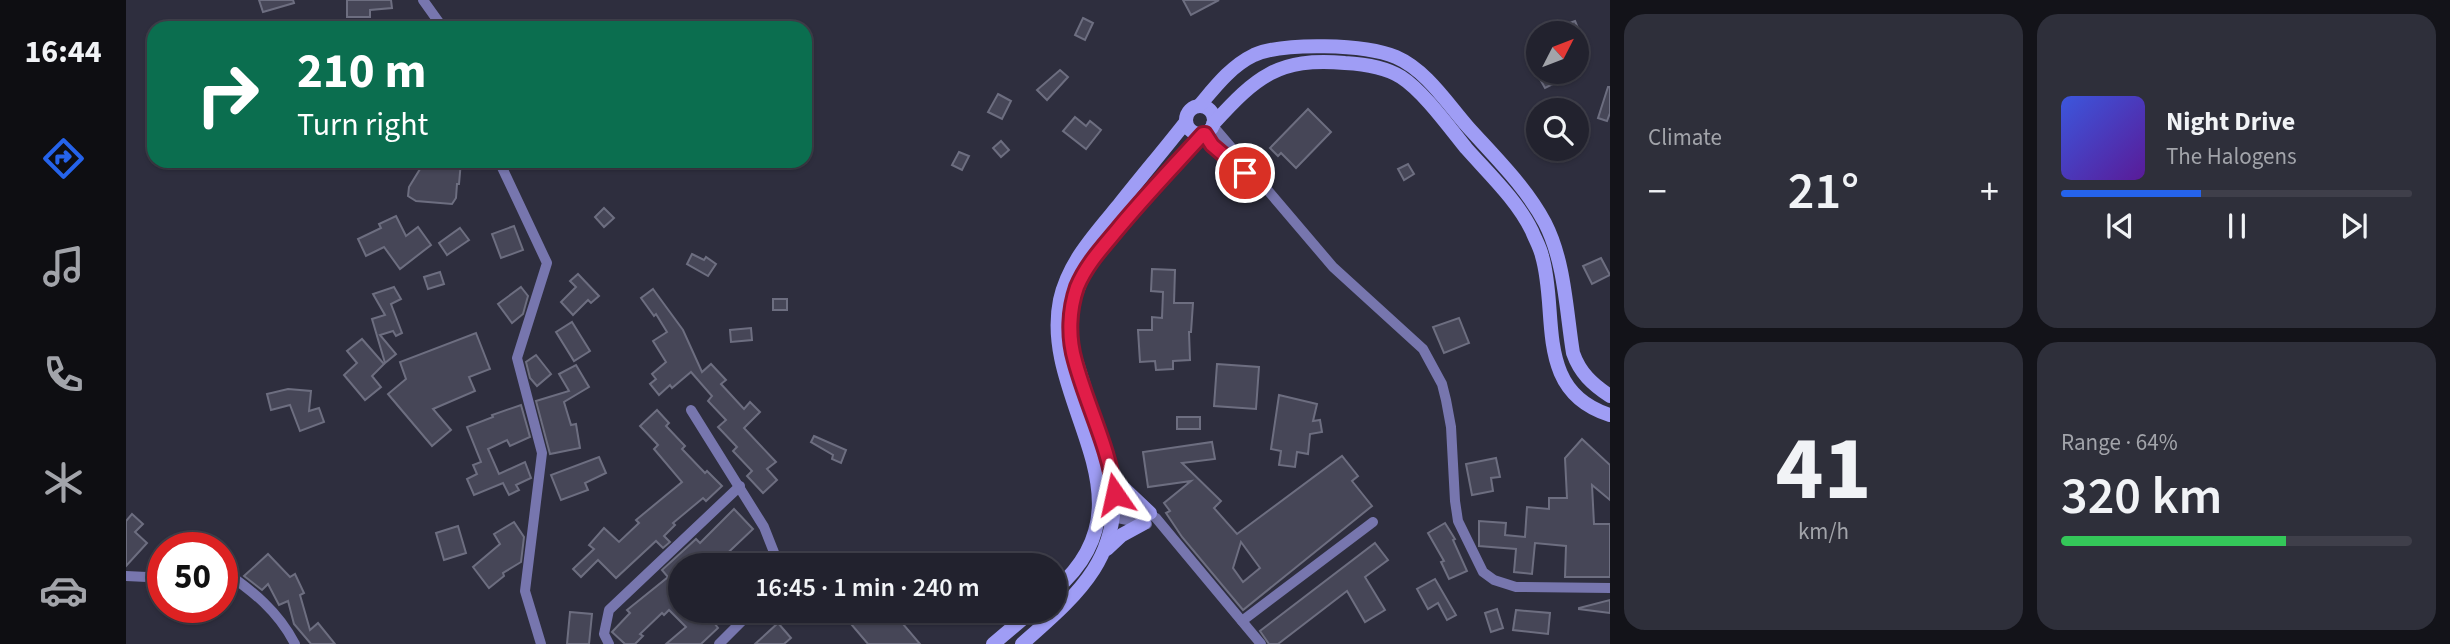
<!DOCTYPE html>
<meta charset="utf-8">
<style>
:root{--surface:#22222e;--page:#2e2f3a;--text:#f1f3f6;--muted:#a2a4aa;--line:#3f3f4a;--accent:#2563eb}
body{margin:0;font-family:"Source Sans 3",sans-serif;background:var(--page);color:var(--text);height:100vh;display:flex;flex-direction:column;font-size:26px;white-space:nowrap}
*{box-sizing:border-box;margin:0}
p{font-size:23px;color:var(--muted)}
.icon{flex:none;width:38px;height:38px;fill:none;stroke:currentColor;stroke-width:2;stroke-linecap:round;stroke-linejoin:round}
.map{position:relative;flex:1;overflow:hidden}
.sheet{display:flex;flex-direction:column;gap:14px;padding:14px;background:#131319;width:840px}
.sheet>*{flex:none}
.banner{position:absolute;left:21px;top:21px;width:665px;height:147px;border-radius:21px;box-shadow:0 2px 5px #0004,0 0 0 2px var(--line);background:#0b6e4f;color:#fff;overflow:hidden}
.needle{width:46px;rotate:48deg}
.controls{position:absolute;left:1400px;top:21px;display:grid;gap:14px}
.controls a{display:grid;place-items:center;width:63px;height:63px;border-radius:50%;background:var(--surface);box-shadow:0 2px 5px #0004,0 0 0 2px var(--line);font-size:35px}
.speed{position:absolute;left:21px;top:532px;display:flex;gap:14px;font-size:35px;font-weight:700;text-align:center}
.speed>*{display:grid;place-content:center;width:91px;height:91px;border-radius:50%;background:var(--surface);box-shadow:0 2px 5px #0004,0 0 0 2px var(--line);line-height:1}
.speed .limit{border:10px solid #d22;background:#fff;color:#111}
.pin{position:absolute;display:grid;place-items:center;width:60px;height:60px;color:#fff;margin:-30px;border:4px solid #fff;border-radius:50%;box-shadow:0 2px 7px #0007}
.me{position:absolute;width:77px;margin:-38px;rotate:349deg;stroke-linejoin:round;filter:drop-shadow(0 0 5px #0008)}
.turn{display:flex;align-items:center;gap:24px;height:147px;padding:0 35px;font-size:32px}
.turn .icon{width:91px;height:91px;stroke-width:2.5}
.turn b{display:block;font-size:49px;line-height:60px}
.big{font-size:52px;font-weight:600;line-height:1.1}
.sheet .card{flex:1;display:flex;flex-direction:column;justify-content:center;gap:10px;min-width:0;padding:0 24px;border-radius:21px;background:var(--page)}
.sheet .dial{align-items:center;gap:0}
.dial b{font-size:91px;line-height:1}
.song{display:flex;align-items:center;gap:21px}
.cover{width:84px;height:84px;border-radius:10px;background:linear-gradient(135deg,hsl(230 70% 55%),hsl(270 70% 35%))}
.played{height:7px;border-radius:4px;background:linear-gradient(90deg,var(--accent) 40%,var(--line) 40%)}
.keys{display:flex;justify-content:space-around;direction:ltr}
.heat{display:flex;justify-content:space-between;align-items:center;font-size:38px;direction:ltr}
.charge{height:10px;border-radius:5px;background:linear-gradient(90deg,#34c759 64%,var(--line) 0)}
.sheet .tiles{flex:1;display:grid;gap:14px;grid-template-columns:repeat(2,1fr)}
.trip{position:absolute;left:542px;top:553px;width:399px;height:70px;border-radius:35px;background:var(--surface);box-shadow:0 2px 5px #0004,0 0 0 2px var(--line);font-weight:600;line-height:70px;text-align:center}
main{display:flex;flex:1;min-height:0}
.tabs{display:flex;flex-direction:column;width:126px;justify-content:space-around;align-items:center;background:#0e0e12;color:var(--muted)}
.tabs .icon{width:49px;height:49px}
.tabs .active{color:var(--accent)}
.tabs b{font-size:32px;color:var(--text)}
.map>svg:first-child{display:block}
.building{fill:#464657;stroke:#6d6e80;stroke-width:2;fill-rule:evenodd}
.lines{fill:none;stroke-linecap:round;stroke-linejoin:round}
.street{stroke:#7776ae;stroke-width:10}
.secondary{stroke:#9f9df5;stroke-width:14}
.route-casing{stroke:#92132f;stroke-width:18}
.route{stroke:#e11d48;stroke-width:12}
</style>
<main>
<nav class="tabs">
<b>16:44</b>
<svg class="icon active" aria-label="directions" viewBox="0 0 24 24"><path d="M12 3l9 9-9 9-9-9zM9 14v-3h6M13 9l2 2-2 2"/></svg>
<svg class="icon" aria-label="music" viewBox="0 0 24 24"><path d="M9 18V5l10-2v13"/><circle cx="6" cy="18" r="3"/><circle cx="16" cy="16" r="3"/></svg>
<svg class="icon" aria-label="phone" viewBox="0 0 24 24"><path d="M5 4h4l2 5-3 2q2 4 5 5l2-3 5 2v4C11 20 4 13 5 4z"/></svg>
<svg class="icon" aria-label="climate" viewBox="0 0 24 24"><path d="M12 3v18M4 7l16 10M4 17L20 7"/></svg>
<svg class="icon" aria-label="car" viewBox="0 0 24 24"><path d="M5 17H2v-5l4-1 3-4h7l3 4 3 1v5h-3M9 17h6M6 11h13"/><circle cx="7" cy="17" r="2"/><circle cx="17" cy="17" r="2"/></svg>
</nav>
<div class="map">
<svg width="1484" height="644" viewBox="0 0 1484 644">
<rect width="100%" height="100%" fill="#2e2e3e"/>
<g class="building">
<polygon points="133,0 167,0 168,3 137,12"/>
<polygon points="221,0 265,0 266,8 244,10 244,17 221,17"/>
<polygon points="1057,0 1093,0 1065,15"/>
<polygon points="957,18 967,23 959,40 949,35"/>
<polygon points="1449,21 1454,33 1419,33 1419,32"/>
<polygon points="934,70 942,77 921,100 911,90"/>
<polygon points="1410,72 1431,72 1435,80 1419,88"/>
<polygon points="1482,87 1484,87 1484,113 1481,121 1472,118"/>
<polygon points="872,94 885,101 876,119 862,112"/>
<polygon points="1182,109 1205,132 1170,168 1155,153 1152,156 1144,148"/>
<polygon points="949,117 960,126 964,121 975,130 960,149 937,131"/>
<polygon points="875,141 883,150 875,157 867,148"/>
<polygon points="833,152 843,156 836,170 826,165"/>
<polygon points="281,161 335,161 333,184 331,184 330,198 326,204 290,201 282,196 283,187 294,169"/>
<polygon points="1282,164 1288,174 1278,180 1272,169"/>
<polygon points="478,208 488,218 478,227 469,217"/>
<polygon points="270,216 280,236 292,227 305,245 274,269 258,247 240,256 232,239 255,228 253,224"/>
<polygon points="388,226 397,250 375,258 366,234"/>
<polygon points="334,228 343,240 321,255 313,243"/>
<polygon points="566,254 578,260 580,257 590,264 582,276 561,264"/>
<polygon points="1475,258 1484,275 1466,284 1457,266"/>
<polygon points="1026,269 1049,270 1048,303 1067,303 1065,332 1063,332 1064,360 1047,361 1047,369 1030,370 1029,361 1014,362 1012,330 1026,330 1026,317 1036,318 1037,292 1025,291"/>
<polygon points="314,272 318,284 302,289 298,277"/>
<polygon points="452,274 473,296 465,303 462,300 447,315 435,302 450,287 444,281"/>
<polygon points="268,287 275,299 265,304 276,333 270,336 267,331 254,335 270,354 259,363 246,319 259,315 247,294"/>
<polygon points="395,287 402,296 397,314 386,323 372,304"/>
<polygon points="527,289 557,330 576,372 585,364 600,380 595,384 618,409 624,402 634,412 618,428 650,462 641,469 651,480 637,493 621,476 626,471 607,451 611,447 592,427 600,420 582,401 586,396 565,372 546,388 544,385 533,395 524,384 530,379 526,374 540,362 527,341 541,332 530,314 528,316 515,298"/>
<rect x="647" y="299" width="14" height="11"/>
<polygon points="1333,318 1343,343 1318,353 1307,327"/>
<polygon points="446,322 464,351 448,361 430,332"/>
<polygon points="625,328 626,340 605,342 604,330"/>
<polygon points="350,333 364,369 343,377 349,391 307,409 325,430 306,446 262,394 280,379 274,362"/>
<polygon points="236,339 258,364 246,376 255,387 239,400 218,375 231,363 221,351"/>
<polygon points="410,355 425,374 411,386 404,378 400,362"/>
<polygon points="1091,364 1133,367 1130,409 1088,406"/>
<polygon points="450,365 463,387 438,402 445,425 450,424 454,448 424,454 410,401 443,391 433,374"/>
<polygon points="162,389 185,391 183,411 193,408 198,422 174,431 164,405 145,410 141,394"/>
<polygon points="1153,395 1191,404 1187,421 1194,420 1196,432 1184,434 1182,454 1171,452 1169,467 1153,465 1155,451 1145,449"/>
<polygon points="395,405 404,437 384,446 381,440 362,449 373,474 399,462 405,478 390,485 393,490 383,495 377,483 348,495 341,479 351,474 347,465 355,462 341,427 367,417 366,415"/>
<polygon points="531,410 543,423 540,426 559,446 556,449 579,473 581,471 596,486 580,501 577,498 547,523 549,525 538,536 544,542 537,548 530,541 490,578 472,560 455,577 447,569 468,549 463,545 478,528 493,542 513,523 510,520 556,482 528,449 532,445 514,426"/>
<rect x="1051" y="417" width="23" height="12"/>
<polygon points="688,436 720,450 715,463 706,459 707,455 685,442"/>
<polygon points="1456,439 1484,465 1484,500 1466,485 1468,524 1484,524 1484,577 1439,577 1440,546 1409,543 1406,574 1388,572 1390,549 1353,546 1353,521 1380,523 1379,535 1399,537 1401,507 1423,509 1423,498 1441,498 1439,458"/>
<path d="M1086 442 1089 459 1056 463 1095 501 1088 508 1111 534 1216 456 1232 476 1226 481 1246 506 1117 610 1056 537 1040 513 1044 511 1038 503 1065 481 1022 487 1017 452ZM1115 542 1134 568 1117 582 1107 568Z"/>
<polygon points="473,457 480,473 459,483 462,490 435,500 425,475"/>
<polygon points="1370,458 1374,477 1365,478 1367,491 1346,495 1340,464"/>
<polygon points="608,509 627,529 589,565 555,565 555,611 601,611 589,624 592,628 575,644 540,644 560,627 543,610 538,615 536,613 514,634 517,636 509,644 499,644 486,632 504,613 501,610 542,577 536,570 570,539 574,543"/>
<polygon points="6,514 17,524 9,532 21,543 0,566 0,521"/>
<polygon points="388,522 398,537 395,562 377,573 378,576 363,588 347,567 374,544 368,534"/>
<polygon points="1319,523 1329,539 1327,540 1341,571 1323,579 1315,562 1318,561 1302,533"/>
<polygon points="332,526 340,553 318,560 310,533"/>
<polygon points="1249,543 1262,560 1239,577 1259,610 1239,622 1221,591 1152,644 1143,644 1134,631"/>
<polygon points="142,554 164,577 169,574 178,593 174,595 184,630 192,623 209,644 185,644 168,624 162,601 153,605 142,584 136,590 118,576"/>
<polygon points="1309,579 1330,615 1321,620 1312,603 1302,609 1291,589"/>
<polygon points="1484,600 1484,613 1453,609 1453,608"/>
<polygon points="1371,609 1377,628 1365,632 1359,613"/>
<polygon points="1390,610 1424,613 1422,634 1387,630"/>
<polygon points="714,611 766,611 794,644 742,644"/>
<polygon points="444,612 466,614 463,644 441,644"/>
<polygon points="652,623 665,638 658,644 629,644"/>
</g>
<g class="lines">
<g class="street">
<polyline points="297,0 317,28"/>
<polyline points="1087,126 1207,267 1297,349 1316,384 1320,400 1325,427 1329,501 1332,521 1357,572 1368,580 1390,587 1484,588"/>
<polyline points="1079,133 1086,145 1120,173"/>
<polyline points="373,161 421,263 391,358 416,453 399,591 415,644"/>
<polyline points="565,410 638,527 653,565"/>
<polyline points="981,498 1010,506 1030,518 1135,644"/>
<polyline points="972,514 1021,524"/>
<path d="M96 570C127 591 152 611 169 644"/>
<polyline points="0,576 21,577 37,568"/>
<polyline points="1116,621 1247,522"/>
<polyline points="483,644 478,634 483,610 614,486"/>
<polyline points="593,644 626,611"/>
</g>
<g class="secondary">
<circle cx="1074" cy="120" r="14"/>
<path d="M1073 106C1089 87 1105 66 1128 55 1158 42 1239 44 1270 57 1300 70 1321 103 1342 127 1369 157 1400 187 1419 223 1439 262 1440 310 1447 353 1454 373 1466 384 1484 396"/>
<path d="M1087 124C1130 77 1152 57 1219 63 1238 64 1259 67 1275 77 1297 91 1323 127 1340 148 1362 173 1391 200 1406 231 1409 239 1414 247 1416 256 1433 313 1407 391 1484 415"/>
<polyline points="987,478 1024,513"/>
<polyline points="981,549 996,535 1018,523"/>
<path d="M929 590C1035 499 913 402 934 300 942 263 968 235 992 206 1014 178 1037 151 1059 123"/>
<polyline points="867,644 906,611"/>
<path d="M896 644C951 595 996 559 987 478L946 347 944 332 947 302 958 273 966 261 1020 195 1077 134"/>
</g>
</g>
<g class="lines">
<g class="route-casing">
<path id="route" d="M989 494C983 447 961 406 949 361 942 337 943 310 951 287 960 265 976 248 991 230 1018 197 1048 166 1077 134H1079L1086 145 1119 173"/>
</g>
<use href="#route" class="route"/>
</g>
</svg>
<div class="controls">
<a><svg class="needle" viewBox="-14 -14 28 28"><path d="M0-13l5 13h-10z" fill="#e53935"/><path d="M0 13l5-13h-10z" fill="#a2a4aa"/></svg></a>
<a><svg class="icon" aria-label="search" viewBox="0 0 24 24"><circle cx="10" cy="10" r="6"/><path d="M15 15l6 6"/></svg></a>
</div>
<div class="speed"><div class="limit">50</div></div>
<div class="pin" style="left:1119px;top:173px;background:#d93025"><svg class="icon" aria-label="arrive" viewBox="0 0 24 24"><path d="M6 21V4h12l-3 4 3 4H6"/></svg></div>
<svg class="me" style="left:989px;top:494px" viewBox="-20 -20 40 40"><path d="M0-17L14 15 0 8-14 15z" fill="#e11d48" stroke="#fff" stroke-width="4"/></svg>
<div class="trip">16:45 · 1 min · 240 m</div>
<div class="banner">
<div class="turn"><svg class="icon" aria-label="right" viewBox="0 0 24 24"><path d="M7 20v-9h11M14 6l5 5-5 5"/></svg><div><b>210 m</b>Turn right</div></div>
</div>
</div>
<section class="sheet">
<div class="tiles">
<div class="card"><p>Climate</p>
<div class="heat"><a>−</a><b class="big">21°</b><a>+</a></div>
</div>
<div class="card">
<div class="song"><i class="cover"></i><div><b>Night Drive</b><p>The Halogens</p></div></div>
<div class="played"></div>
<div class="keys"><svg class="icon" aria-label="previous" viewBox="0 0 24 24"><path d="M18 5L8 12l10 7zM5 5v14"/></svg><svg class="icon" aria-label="pause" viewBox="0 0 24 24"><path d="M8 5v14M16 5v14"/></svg><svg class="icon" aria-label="next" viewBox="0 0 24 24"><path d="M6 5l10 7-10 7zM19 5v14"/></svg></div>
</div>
<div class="card dial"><b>41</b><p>km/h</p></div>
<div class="card"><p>Range · 64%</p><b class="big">320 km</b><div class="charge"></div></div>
</div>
</section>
</main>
